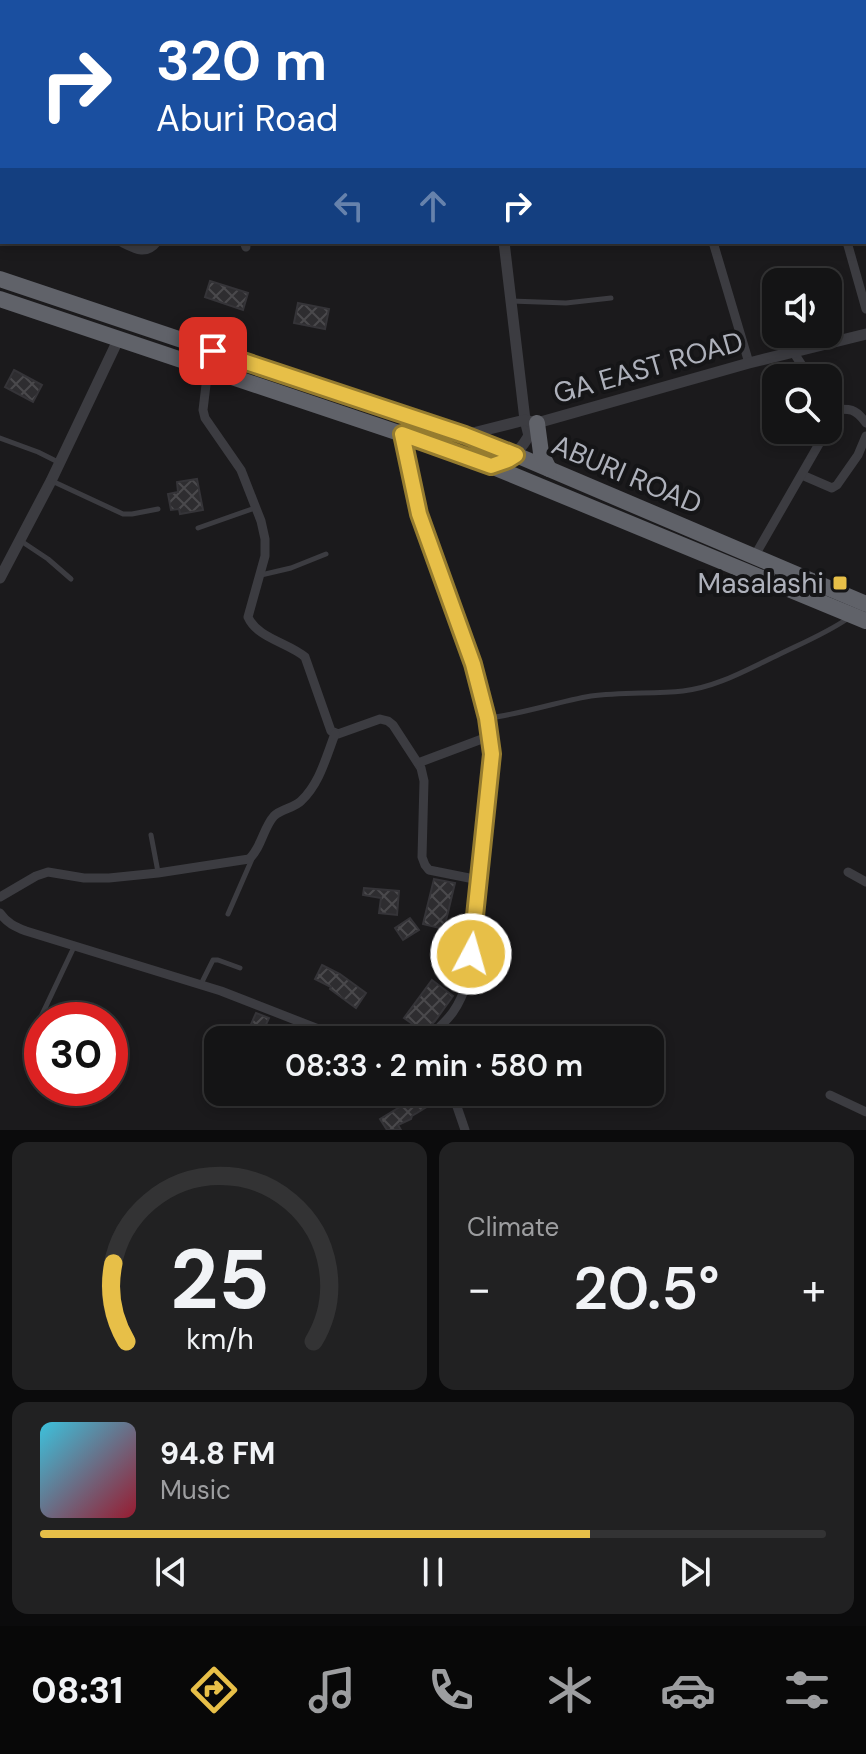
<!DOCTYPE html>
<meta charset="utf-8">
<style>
:root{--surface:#141415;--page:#212122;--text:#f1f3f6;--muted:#9d9ea0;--line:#333334;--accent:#e7bf48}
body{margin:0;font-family:"DM Sans",sans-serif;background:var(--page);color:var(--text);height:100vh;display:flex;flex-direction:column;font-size:30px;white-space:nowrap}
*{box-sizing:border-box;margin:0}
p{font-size:26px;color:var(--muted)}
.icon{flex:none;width:44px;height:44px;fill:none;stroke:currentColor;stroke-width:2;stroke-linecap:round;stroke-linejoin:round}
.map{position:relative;height:1130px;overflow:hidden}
.drawer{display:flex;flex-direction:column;gap:12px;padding:12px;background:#0b0b0c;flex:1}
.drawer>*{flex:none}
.guide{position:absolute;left:0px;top:0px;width:866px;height:244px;box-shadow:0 4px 12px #0003,0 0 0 2px var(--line);background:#1a4fa0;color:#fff;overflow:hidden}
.buttons{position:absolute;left:762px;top:268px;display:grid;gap:16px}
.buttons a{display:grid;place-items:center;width:80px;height:80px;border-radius:16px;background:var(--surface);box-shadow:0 4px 12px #0003,0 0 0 2px var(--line);font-size:40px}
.speed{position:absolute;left:24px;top:1002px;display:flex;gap:16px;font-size:40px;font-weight:700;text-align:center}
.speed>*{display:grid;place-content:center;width:104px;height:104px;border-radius:50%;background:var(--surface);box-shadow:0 4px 12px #0003,0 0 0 2px var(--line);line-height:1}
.speed .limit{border:12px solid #d22;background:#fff;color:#111}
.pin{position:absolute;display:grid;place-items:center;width:68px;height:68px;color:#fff;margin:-34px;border-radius:16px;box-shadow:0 4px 12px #0006}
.me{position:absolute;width:88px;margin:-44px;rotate:6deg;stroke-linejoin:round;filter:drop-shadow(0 0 6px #0008)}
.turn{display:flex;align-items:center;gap:28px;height:168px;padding:0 24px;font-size:36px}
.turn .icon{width:104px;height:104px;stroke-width:2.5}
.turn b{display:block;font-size:56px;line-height:68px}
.lanes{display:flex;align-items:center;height:76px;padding:0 24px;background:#0003;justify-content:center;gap:40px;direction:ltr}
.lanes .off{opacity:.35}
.big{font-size:60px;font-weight:600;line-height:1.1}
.drawer .card{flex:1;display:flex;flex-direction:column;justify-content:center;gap:12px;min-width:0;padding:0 28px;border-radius:16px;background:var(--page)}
.drawer .dial{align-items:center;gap:0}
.dial svg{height:208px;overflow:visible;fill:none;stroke:var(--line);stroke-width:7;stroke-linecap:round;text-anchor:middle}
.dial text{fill:var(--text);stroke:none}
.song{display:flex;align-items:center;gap:24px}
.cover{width:96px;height:96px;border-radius:12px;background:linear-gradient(135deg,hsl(190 70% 55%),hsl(350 70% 35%))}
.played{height:8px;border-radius:4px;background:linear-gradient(90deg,var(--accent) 70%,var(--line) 70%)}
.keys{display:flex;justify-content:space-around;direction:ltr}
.heat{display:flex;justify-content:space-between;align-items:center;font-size:44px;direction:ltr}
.drawer .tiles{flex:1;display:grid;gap:12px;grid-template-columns:1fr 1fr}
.card:last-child{grid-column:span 2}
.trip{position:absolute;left:204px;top:1026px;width:460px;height:80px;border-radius:16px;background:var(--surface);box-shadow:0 4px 12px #0003,0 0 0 2px var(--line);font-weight:600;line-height:80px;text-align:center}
.tabs{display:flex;height:128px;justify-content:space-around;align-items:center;background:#080808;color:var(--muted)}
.tabs .icon{width:56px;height:56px}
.tabs .active{color:var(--accent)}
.tabs b{font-size:36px;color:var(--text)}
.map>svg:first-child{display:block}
.building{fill:url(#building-cross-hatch);stroke:#353438;stroke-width:2}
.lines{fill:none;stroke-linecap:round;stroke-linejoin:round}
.service{stroke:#3c3c41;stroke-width:5}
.minor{stroke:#3c3c41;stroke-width:9}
.tertiary{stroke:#3c3c41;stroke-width:11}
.trunk{stroke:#606269;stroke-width:16}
.route-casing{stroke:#967c2f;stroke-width:20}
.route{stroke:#e7bf48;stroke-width:14}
.poi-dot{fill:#e7bf48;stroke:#151517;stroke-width:3}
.labels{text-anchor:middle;stroke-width:8;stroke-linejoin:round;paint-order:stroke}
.street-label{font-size:28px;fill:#aeb1bb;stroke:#151517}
.poi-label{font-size:28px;fill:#aeb1bb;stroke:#151517;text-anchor:end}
</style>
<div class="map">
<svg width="866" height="1130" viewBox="0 0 866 1130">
<defs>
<pattern id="building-cross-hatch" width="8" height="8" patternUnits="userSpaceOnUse" patternTransform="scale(2)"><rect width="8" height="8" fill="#2e2d30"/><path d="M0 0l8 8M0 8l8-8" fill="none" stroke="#4a494c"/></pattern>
</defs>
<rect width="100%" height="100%" fill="#1b1a1c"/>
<g class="building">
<polygon points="210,281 248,293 243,310 205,297"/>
<polygon points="298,303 329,309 325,329 294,323"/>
<polygon points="14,370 42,385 33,402 5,387"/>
<polygon points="197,479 203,510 180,514 179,509 171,510 168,494 178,492 177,482"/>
<polygon points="434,879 455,883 444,929 423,924"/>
<polygon points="364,888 399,891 397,915 379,913 381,898 363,895"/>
<polygon points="410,918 419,930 403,940 395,928"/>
<polygon points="322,965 340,974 366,993 356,1008 330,989 331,987 315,979"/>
<polygon points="432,980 453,996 435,1021 424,1032 404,1018"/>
<polygon points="256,1013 269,1018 259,1040 244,1040"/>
<polygon points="423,1093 430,1105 412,1116 411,1119 398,1125 401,1130 387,1130 380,1119"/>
</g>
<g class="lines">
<g class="service">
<polyline points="511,301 566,303 611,298"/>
<polyline points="0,438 38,452 58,462"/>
<polyline points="52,481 123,514 132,514 158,509"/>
<polyline points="198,528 255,508"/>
<polyline points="21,541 48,559 71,579"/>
<polyline points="261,575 291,568 326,554"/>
<path d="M488 718C523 714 556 702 591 696 622 692 653 694 683 691 717 687 746 670 776 656 800 644 825 634 847 619"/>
<polyline points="151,835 158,872"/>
<polyline points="228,914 252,859"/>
<polyline points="201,984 213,960 218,960 240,968"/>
<polyline points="29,1042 74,947"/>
</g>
<g class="minor">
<polyline points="269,0 277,2"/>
<polyline points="256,2 256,0"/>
<polyline points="297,2 297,0"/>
<polyline points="551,2 555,0"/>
<polyline points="757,2 758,2"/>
<polyline points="0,40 2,41"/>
<polyline points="0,107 2,108"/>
<polyline points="864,192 866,191"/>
<path d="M121 242C135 249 146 256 157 242"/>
<polyline points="244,242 246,247"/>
<polyline points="713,242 749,363"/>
<polyline points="847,242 866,309"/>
<polyline points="794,353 803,367 814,378"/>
<path d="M208 368 203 410 205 418 241 470 261 521 265 539V556L248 617C257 638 289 643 305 657L331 731 338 734 380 719 388 721 393 725 421 768 424 781 422 857 425 865 429 870 479 880"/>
<path d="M829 410C847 409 854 406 866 423"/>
<path d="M402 434 419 514 473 664 487 718 492 754 468 979C459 1009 450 1018 427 1039L423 1040"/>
<polyline points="802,475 832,488 837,485 858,455 866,436"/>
<polyline points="754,557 827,430"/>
<polyline points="418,763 490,736"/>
<polyline points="848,872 866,882"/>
<path d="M0 897 36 876 48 872 84 878H109L158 873 249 859C262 847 263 828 274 816 281 809 294 808 301 801 320 783 326 757 335 734"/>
<path d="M0 913C7 923 15 927 26 931L221 991 321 1030 363 1040"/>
<polyline points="452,1092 465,1130"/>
<polyline points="830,1095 866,1112"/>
</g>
<g class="tertiary">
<polyline points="468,0 468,2"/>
<polyline points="504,242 525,420 529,436"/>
<polyline points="465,435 525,420 537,423 749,363 866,334"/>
<path d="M491 466C513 458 521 451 532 430"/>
<polyline points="0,578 51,481 119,338"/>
</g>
<g class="trunk">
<polyline points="0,279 465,435 516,455 866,604"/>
<polyline points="0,299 402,434 491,466 866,621"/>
<polyline points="537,423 541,453 549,469"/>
</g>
</g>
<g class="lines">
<g class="route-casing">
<polyline id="route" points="213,351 465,435 516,455 508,460 491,466 402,434 419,514 473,664 487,718 492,754 471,954"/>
</g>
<use href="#route" class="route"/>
</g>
<rect class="poi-dot" x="832" y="575" width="16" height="16" rx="4"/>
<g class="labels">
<g class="street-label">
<text transform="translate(648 367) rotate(-16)" y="10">GA EAST ROAD</text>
<text transform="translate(627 474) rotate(23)" y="10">ABURI ROAD</text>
</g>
<g class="poi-label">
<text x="824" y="593">Masalashi</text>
</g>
</g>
</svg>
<div class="buttons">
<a><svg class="icon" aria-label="sound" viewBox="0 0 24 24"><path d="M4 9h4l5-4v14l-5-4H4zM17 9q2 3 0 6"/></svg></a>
<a><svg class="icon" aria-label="search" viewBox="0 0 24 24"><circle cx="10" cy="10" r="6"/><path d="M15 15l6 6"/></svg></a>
</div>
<div class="speed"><div class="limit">30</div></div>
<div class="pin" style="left:213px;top:351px;background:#d93025"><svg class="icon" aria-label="arrive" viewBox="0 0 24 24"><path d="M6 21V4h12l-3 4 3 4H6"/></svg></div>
<svg class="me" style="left:471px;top:954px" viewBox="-20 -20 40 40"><circle r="17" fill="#e7bf48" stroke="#fff" stroke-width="3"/><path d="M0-11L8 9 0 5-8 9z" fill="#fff"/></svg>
<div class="trip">08:33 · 2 min · 580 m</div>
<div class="guide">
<div class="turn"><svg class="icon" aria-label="right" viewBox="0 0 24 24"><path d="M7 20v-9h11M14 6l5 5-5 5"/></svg><div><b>320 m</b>Aburi Road</div></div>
<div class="lanes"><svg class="icon off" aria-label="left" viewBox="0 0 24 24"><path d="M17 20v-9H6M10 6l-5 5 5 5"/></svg><svg class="icon off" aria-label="ahead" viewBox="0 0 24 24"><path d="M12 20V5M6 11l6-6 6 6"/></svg><svg class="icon" aria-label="right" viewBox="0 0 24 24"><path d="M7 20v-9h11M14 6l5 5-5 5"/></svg></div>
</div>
</div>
<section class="drawer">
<div class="tiles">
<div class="card dial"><svg viewBox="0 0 100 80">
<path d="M14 69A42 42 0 1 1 86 69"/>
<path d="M14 69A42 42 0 0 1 9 39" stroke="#e7bf48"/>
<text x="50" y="56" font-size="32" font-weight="700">25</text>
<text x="50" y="72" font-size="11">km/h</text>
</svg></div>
<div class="card"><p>Climate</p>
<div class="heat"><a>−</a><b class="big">20.5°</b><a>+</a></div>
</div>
<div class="card">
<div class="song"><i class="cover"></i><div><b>94.8 FM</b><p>Music</p></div></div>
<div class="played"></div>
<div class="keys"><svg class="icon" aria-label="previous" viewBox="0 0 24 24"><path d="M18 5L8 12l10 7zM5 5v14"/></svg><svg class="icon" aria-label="pause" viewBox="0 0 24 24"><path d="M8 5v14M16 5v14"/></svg><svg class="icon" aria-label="next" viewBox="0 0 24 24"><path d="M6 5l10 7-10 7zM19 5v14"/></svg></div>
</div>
</div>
</section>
<nav class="tabs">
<b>08:31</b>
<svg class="icon active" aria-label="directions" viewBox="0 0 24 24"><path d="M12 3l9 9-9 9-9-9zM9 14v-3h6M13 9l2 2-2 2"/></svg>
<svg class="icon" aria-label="music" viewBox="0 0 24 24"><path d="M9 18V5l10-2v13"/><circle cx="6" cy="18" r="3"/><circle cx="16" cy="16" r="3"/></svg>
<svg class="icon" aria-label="phone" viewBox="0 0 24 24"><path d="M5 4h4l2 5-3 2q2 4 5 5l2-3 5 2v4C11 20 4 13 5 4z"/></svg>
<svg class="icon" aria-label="climate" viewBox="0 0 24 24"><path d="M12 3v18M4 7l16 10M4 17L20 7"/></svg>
<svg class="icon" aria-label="car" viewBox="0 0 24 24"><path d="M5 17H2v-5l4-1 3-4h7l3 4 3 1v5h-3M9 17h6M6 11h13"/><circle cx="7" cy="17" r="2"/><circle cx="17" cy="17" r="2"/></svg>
<svg class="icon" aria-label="filters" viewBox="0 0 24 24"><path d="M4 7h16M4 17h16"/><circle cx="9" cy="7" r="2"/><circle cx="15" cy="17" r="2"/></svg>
</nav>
